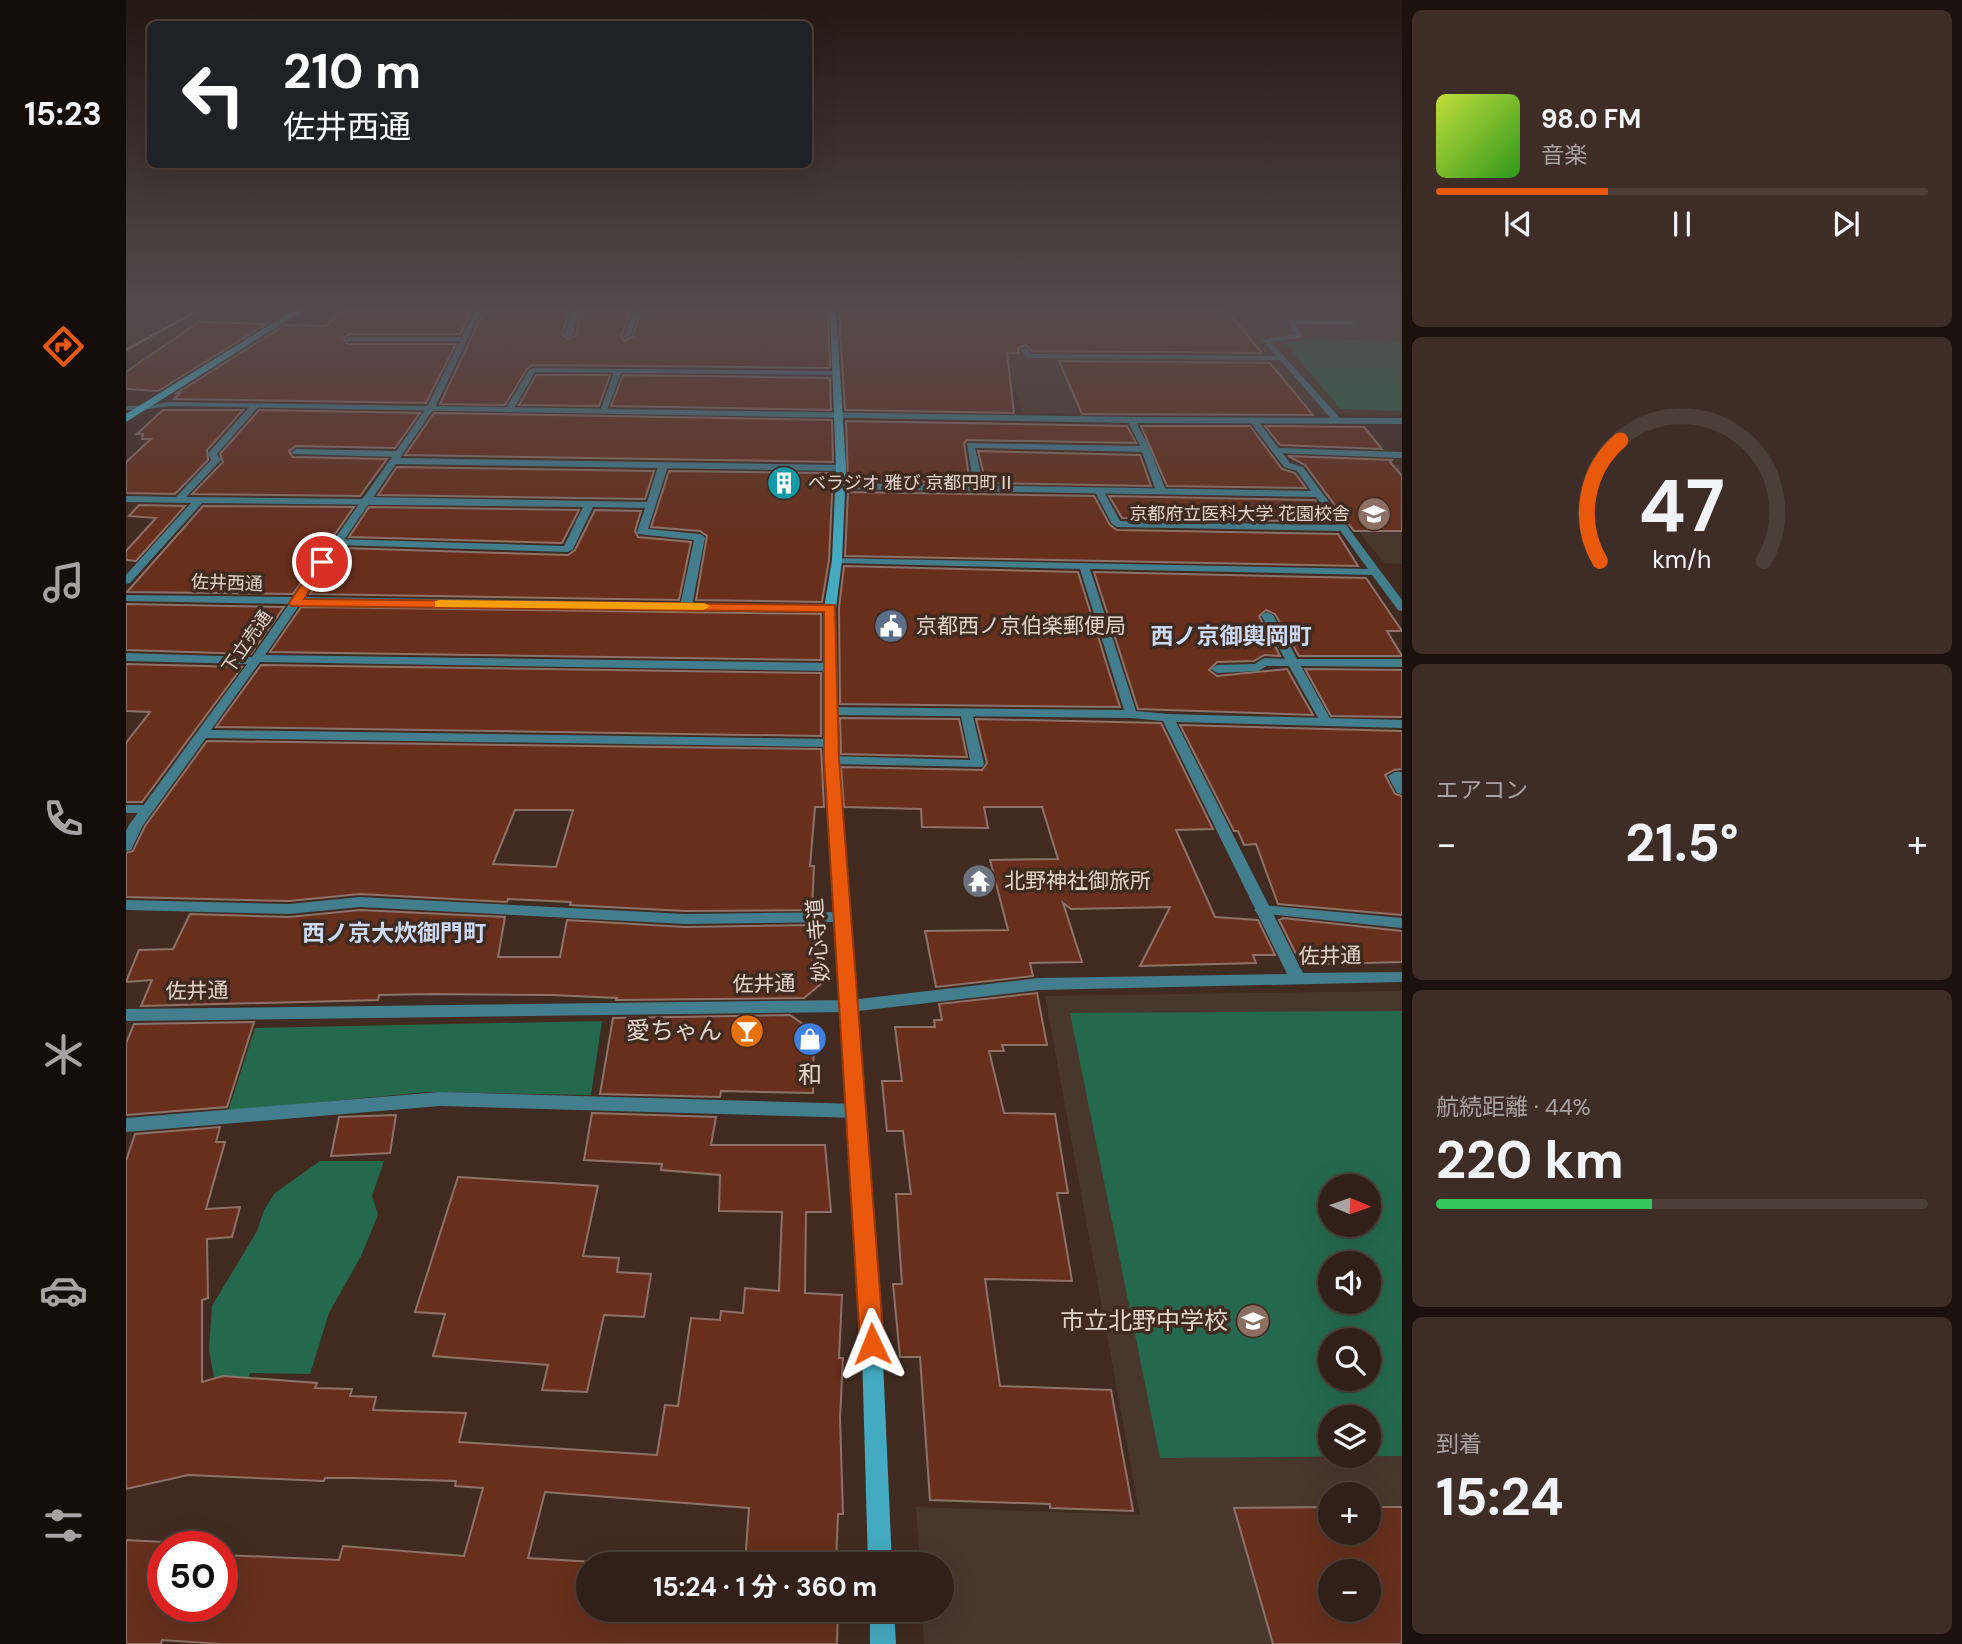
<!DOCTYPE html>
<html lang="ja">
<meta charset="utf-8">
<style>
:root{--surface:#312019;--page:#3d2d26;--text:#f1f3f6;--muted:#a8a3a2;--line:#4c3e38;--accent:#ea580c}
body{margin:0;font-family:"DM Sans","Noto Sans JP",sans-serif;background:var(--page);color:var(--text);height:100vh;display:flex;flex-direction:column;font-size:26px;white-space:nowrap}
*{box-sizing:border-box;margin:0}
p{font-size:23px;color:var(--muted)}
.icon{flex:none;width:38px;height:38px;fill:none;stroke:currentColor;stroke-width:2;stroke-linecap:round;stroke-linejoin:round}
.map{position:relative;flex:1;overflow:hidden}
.side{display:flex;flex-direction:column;gap:10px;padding:10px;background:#1b120e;width:560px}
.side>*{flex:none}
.guide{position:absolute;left:21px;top:21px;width:665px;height:147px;border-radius:10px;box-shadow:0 7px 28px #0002,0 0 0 2px var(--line);background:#202124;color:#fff;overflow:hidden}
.needle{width:46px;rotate:92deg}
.fabs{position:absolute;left:1192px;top:1174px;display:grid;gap:14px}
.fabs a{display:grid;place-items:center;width:63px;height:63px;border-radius:50%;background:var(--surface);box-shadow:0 7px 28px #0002,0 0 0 2px var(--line);font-size:35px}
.speed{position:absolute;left:21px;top:1531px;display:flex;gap:14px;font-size:35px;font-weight:700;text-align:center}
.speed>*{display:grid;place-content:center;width:91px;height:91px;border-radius:50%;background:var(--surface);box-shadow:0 7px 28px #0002,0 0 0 2px var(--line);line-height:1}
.speed .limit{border:10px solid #d22;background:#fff;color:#111}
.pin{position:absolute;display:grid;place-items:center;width:60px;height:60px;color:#fff;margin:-30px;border:4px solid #fff;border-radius:50%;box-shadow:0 2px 7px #0007}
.me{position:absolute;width:77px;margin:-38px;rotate:358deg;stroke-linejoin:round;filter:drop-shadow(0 0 5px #0008)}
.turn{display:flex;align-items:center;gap:24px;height:147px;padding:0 21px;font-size:32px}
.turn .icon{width:91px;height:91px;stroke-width:2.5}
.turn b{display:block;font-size:49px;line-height:60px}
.big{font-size:52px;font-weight:700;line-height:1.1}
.side .widget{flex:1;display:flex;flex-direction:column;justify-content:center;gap:10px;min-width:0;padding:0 24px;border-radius:10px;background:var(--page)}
.side .dial{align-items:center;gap:0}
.dial svg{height:182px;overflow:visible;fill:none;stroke:var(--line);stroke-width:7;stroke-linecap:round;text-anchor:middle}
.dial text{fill:var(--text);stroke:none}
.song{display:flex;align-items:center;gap:21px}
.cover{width:84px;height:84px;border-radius:10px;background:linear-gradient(135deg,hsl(70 70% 55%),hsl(110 70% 35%))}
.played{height:7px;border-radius:4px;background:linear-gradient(90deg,var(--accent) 35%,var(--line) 35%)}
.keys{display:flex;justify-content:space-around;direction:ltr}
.heat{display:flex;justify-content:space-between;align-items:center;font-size:38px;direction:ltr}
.charge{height:10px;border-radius:5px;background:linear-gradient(90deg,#34c759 44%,var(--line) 0)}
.trip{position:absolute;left:450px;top:1552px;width:378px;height:70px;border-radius:35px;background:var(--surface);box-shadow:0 7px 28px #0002,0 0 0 2px var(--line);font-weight:700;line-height:70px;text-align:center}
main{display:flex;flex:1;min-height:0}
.menu{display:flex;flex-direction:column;width:126px;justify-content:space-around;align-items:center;background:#140d0a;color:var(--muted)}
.menu .icon{width:49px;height:49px}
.menu .active{color:var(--accent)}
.menu b{font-size:32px;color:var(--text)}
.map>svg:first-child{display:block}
.education{fill:#49372e;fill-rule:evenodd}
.green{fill:#24694e;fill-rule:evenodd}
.building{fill:#672f1c;stroke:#8e7269;stroke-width:2;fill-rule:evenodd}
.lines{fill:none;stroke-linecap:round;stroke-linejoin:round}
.service{fill:#437e8e;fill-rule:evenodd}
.minor{fill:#437e8e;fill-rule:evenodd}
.tertiary{fill:#437e8e;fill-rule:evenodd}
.secondary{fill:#43aac2;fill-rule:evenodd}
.primary{fill:#3ccbea;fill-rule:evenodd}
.rail{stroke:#b09f97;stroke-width:2.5}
.route{fill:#ea580c;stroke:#983908;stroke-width:2}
.slow{fill:#f59e0b}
.labels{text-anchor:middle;stroke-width:7;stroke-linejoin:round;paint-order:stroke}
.far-poi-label{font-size:18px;fill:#e2d4cd;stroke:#412b21;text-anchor:start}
.far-street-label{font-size:18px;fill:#e2d4cd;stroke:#412b21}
.poi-label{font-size:21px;fill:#e2d4cd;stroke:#412b21;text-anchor:start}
.street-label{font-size:21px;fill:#e2d4cd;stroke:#412b21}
.neighbourhood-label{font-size:23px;font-weight:bold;fill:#cbdaf4;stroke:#412b21}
.near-poi-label{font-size:24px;fill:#e2d4cd;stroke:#412b21;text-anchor:end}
</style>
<main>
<nav class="menu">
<b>15:23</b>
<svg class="icon active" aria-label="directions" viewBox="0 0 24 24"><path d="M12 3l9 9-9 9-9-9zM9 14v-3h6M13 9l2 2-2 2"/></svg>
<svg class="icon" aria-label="music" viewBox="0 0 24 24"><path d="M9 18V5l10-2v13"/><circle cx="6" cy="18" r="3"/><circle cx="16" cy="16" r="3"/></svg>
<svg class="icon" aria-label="phone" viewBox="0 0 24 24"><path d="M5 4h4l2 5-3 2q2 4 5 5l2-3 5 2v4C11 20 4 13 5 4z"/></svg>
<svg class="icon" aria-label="climate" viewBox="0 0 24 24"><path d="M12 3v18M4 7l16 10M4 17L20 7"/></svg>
<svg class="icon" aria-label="car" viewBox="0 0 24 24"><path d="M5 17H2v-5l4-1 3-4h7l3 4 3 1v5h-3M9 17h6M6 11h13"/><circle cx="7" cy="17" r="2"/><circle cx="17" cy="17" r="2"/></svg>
<svg class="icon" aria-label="filters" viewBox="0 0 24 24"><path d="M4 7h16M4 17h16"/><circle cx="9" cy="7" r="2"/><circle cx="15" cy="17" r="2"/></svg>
</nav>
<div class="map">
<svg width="1276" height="1644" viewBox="0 0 1276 1644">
<rect width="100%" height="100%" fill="#412b21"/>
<g class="education">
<polygon points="862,311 1276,311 1276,415 897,413"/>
<polygon points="1180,464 1276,465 1276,564 1258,563"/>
<path d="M1276 991V1644H798L796 1610H816V1564H794L790 1507 1014 1515 919 996ZM1204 1186H1242V1225H1204ZM1204 1264H1242V1302H1204ZM1204 1340H1242V1379H1204ZM1204 1418H1242V1456H1204ZM1204 1494H1242V1533H1204ZM1204 1572H1242V1610H1204Z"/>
</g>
<g class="green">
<polygon points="1184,339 1276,341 1276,411 1214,409 1158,342"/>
<path d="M1276 1011V1456L1034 1458 944 1013ZM1204 1186H1242V1225H1204ZM1204 1264H1242V1302H1204ZM1204 1340H1242V1379H1204ZM1204 1418H1242V1456H1204Z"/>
<polygon points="476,1021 465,1095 300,1092 102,1111 129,1028"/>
<polygon points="194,1161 258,1161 246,1196 252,1215 235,1256 203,1313 184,1374 124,1373 115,1396 91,1394 83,1350 86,1306 131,1231 138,1210 149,1193"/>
</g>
<g class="building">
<polygon points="224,311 346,311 334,334 224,334 218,338 221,344 330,344 300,403 48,399 54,393 51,393 159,325 200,326 212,313"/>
<polygon points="358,311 443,311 436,334 442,339 450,336 454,311 505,311 495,337 498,341 506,337 516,311 702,311 704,368 407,365 401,369 379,405 314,404"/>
<polygon points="713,311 1101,311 1136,353 906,351 900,345 892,348 893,353 881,353 888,413 719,410"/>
<polygon points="73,322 140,324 32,391 0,389 0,372"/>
<polygon points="933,361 1144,363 1187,415 956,414"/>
<polygon points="410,375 484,375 473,406 393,405"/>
<polygon points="497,375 704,378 705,410 485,406"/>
<polygon points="37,410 117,410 81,450 82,460 49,494 0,493 0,462 25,439 16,439 17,434 11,434"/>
<polygon points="133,410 294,413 269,448 170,446 163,451 167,457 261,459 234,496 66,494 97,462 94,454"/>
<polygon points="308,413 706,420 707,462 279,455"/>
<polygon points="720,421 1001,426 1010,443 841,440 838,443 844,483 722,480"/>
<polygon points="1015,426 1124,426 1156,469 1169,473 1180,488 1041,486"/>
<polygon points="1139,426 1238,427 1256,449 1154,445"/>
<polygon points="852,451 1014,455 1025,486 860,483"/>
<polygon points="1162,456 1266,460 1264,462 1276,476 1276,531 1228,531 1179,465"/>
<polygon points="271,467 528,471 519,499 252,495"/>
<polygon points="543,471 707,473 703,560 696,602 570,600 581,536 574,531 525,527"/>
<polygon points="722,492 968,496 984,525 991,530 1212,534 1232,566 719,556"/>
<polygon points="983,496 1189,500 1205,522 996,518"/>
<polygon points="13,505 59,506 10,561 0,560 0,551 30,518 3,516"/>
<polygon points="77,506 228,507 167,594 1,592"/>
<polygon points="243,507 453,510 436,543 223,537"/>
<polygon points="469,510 515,511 509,531 512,537 565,542 553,600 184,594 216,548 442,555 449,550"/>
<polygon points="718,566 952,572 994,707 714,704 713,608"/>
<polygon points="968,572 1240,578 1276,631 1261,631 1276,656 1173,656 1149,614 1140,610 1133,616 1154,656 1138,655 1128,661 1091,662 1083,670 1091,676 1161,669 1187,715 1012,709"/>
<polygon points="0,604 158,607 125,654 0,650"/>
<polygon points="175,607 695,614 695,660 144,652"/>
<polygon points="0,664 116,667 16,802 0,802 0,743 24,712 0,711"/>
<polygon points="135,665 695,673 695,736 90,727"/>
<polygon points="1179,669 1276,670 1276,717 1205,716"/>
<polygon points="714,718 833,719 841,757 715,754"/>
<polygon points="850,719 1035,723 1087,829 1050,830 1089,917 1132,920 1149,955 1127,955 1130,963 1014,966 1044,907 945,909 937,903 956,962 904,963 907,976 810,987 799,931 882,930 864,860 932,859 916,807 858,807 862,828 796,827 795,809 718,807 715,767 856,770 861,763"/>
<polygon points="1054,725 1276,731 1276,769 1268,770 1259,775 1269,794 1276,796 1276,915 1152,904 1130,844 1118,845 1112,831 1108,831"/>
<path d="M81 741 695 749 698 807H689L684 866H688L686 910 559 911 444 905 445 902 382 899 381 902 234 894 163 901 0 897V853L7 851 19 826ZM389 810H447L430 867 367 864Z"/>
<polygon points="234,910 379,917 372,957 434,957 441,920 559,927 690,925 696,983 678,998 490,1000 491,998 426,995 306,994 253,995 252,1000 15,1006 26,980 0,982 13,950 47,949 64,914 163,917"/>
<polygon points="1157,918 1276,931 1276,962 1200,964 1195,954 1170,954 1153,920"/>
<polygon points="911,993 921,1045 876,1045 878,1051 863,1051 878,1113 929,1114 942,1193 931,1193 946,1281 859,1279 874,1386 985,1390 1007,1511 924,1508 924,1504 804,1500 794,1357 774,1357 767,1284 776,1284 770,1194 785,1194 777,1131 761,1131 756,1081 776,1081 769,1027 809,1027 808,1020 816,1020 813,1004"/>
<polygon points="664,1015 688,1032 687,1093 595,1091 594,1097 474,1094 487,1018"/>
<polygon points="128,1022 101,1107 0,1115 0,1043 8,1024"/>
<polygon points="466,1113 590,1117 585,1145 699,1145 705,1212 680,1212 679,1293 716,1295 713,1358 717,1358 714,1418 717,1514 712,1514 710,1564 561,1564 562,1558 619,1563 623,1508 419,1492 402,1558 486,1563 462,1564 462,1610 712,1610 711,1644 96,1644 36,1640 35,1644 0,1644 0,1540 37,1542 37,1606 96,1606 96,1555 213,1560 217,1546 338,1556 357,1488 329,1486 330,1481 229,1478 199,1478 198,1481 62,1475 0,1489 0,1161 9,1134 94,1127 90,1142 99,1142 80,1209 114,1207 106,1237 81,1239 82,1298 76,1300 76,1382 97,1376 191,1383 189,1388 226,1389 224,1396 250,1397 247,1410 340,1413 333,1442 531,1455 539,1405 552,1406 565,1318 594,1320 595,1311 617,1313 619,1288 653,1291 656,1212 593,1211 594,1175 535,1170 536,1164 458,1160"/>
<polygon points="270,1115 264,1153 205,1156 213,1117"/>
<polygon points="332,1177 472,1186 457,1256 493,1258 491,1272 525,1274 518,1317 478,1315 461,1392 416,1390 422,1365 307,1356 319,1314 289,1312"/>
<path d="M1204 1507V1533H1242V1507H1276V1644H1147L1108 1508ZM1204 1572H1242V1610H1204Z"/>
</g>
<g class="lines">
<g class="service">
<polygon points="446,311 452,311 447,335 443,337 439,335"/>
<polygon points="508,311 514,311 504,336 497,338"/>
<polygon points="1161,320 1226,321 1230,323 1226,325 1169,324 1177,338 1145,342 1214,418 1214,422 1208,422 1154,360 901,358 894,350 901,348 904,354 1150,356 1136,340 1169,334"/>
<polygon points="224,337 337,337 341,339 337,341 221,341 220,339"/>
<polygon points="489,369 496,371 481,410 474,412"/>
<polygon points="127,403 134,405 91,454 95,460 93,462 60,497 235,499 239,497 521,502 532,466 540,464 542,466 522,529 574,534 579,537 566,606 560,609 554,606 568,540 512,534 511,532 519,508 467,507 447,549 442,552 210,545 205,542 210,539 438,546 457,507 76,503 4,583 0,584 0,575 65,503 0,502 0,496 50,497 85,460 82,454 83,452"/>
<polygon points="1005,417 1009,420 1024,449 1040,491 1038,493 1030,491 1016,452 849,448 858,488 853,491 848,488 841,443 1014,446 1001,420"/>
<polygon points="1151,448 1276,452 1276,458 1148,453 1147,451"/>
<polygon points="170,449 272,451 276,454 272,457 167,454 166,452"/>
<polygon points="970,488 976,488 994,521 1218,525 1223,528 1218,531 991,527 986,524 968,490"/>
<polygon points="1141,612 1147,615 1171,659 1276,659 1276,667 1175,666 1206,722 1200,726 1196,725 1163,666 1141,666 1132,671 1091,673 1085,669 1091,665 1129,664 1138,658 1159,659 1135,615"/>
<polygon points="840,708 846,712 858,764 856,767 705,764 698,760 705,756 844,760 834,712"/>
<polygon points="1269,772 1276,772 1276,794 1271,793 1262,776"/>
<polygon points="0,805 21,805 28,809 21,813 0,813"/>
<polygon points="234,897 559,914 716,912 724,917 716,922 559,924 234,907 163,914 0,910 0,900 163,904"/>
<polygon points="1136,905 1276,918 1276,928 1131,913 1128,910"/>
<polygon points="314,1092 732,1104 738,1106 741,1111 738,1116 732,1118 314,1106 0,1132 0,1118"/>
</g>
<g class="minor">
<polygon points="349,311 355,311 309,407 274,458 715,465 720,468 715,471 270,464 179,597 704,605 710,608 704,611 174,604 139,655 704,663 710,667 704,671 134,662 85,730 705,739 711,743 705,747 80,738 17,825 5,850 0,851 0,831 3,825 121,664 0,661 0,653 126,657 163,604 0,601 0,595 168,597 301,407"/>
<polygon points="407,368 711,371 715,373 711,375 409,372 387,410 381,410 380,408 403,370"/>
<polygon points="0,406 16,406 20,408 16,410 0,410"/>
<polygon points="1124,418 1130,418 1164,463 1177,467 1276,600 1276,611 1272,610 1246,575 964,569 1010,711 1042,714 1276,720 1276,728 1050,722 1177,973 1276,972 1276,982 913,990 724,1012 0,1021 0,1009 724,1000 913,978 1161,974 1037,721 1005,718 704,715 698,711 704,707 998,710 954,569 711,563 707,562 707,558 1242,569 1190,497 715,489 710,486 715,483 1185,491 1171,471 1158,467 1124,422"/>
</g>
<polygon class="tertiary" points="43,402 1005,417 1276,418 1276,424 1005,423 43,406 16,410 12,408"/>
<g class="secondary">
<polygon points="704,311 710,311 720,468 716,560 710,608 712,760 755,1316 766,1564 742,1564 735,1316 698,760 698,608 706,560 710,468"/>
<polygon points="744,1610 768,1610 770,1644 744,1644"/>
</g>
<polygon class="primary" points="166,311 176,311 0,422 0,414"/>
<polyline class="rail" points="0,350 71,311"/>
</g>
<linearGradient id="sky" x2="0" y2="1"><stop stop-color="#241812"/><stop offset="0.57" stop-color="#544a4e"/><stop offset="1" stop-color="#544a4e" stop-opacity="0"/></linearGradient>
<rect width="1276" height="541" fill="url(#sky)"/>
<polygon class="route" points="196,559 202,562 178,599 709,605 713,760 758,1344 755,1351 746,1354 738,1351 734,1344 698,760 698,612 165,606 163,603 192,560"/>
<polygon class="slow" points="314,600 578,603 584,606 578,610 309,607 309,601"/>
<defs>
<g id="building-disc" transform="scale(1.75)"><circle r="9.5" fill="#0f9aa8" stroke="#412b21"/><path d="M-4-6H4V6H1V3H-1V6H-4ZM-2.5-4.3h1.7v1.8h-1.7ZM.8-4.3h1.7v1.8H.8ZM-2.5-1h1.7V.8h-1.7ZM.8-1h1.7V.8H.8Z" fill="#fff"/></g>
<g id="university-disc" transform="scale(1.75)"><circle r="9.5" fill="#8d6e63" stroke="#412b21"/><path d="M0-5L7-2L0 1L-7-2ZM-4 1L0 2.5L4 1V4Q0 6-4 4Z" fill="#fff"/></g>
<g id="civic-disc" transform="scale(1.75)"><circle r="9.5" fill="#5c6f8a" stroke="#412b21"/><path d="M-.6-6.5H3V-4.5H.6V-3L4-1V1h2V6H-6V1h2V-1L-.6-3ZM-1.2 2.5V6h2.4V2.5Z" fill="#fff"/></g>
<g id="temple-disc" transform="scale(1.75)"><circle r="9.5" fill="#6b7280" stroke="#412b21"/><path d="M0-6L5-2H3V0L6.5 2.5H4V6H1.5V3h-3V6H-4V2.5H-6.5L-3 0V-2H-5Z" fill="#fff"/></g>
<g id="bar-disc" transform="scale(1.75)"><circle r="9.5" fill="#e8710a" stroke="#412b21"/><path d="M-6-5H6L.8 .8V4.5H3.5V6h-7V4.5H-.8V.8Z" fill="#fff"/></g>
<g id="shop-disc" transform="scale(1.75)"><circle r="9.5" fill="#3f7fe0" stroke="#412b21"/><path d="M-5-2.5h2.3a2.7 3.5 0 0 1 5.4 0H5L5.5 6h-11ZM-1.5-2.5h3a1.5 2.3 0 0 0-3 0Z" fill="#fff"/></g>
<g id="school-disc" transform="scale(1.75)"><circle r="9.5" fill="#8d6e63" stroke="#412b21"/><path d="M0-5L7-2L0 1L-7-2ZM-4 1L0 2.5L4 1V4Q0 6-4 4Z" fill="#fff"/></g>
</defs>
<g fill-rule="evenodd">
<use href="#building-disc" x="658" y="483"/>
<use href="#university-disc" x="1248" y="514"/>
<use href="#civic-disc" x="765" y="626"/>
<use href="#temple-disc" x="853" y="881"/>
<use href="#bar-disc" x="621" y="1031"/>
<use href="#shop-disc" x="684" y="1039"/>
<use href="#school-disc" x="1127" y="1321"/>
</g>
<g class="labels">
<g class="far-poi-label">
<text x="682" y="489">べラジオ 雅び 京都円町Ⅱ</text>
<text x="1224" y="520" text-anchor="end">京都府立医科大学 花園校舎</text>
</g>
<g class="far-street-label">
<text transform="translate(101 583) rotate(2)" y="6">佐井西通</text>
<text transform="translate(121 642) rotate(-55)" y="6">下立売通</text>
</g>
<g class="poi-label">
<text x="790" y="633">京都西ノ京伯楽郵便局</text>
<text x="878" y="888">北野神社御旅所</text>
</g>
<g class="street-label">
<text transform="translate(692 940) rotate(-95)" y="7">妙心寺道</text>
<text transform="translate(1204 956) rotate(-1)" y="7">佐井通</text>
<text transform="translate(638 984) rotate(-1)" y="7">佐井通</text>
<text transform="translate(71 991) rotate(-1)" y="7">佐井通</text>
</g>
<g class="neighbourhood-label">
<text x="1105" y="644">西ノ京御輿岡町</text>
<text x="268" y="941">西ノ京大炊御門町</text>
</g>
<g class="near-poi-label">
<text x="596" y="1039">愛ちゃん</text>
<text x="684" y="1083" text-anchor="middle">和</text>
<text x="1102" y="1329">市立北野中学校</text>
</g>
</g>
</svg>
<div class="fabs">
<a><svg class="needle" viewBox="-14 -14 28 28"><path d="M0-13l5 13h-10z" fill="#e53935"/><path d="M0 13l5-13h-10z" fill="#a8a3a2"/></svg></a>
<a><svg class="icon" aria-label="sound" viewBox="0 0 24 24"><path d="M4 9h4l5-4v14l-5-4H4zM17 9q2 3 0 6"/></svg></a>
<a><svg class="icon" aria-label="search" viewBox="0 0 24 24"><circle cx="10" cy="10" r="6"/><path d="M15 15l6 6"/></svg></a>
<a><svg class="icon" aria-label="layers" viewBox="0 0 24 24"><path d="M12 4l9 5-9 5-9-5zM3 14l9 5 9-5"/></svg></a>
<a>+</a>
<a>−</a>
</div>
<div class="speed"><div class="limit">50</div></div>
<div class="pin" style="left:196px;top:562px;background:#d93025"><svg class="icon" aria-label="arrive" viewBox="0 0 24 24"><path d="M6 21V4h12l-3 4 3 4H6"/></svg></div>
<svg class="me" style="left:746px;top:1344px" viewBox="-20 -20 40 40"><path d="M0-17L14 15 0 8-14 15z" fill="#ea580c" stroke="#fff" stroke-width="4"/></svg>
<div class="trip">15:24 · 1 分 · 360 m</div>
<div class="guide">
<div class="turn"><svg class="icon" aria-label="left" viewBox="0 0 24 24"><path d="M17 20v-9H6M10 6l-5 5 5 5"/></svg><div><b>210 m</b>佐井西通</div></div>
</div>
</div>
<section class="side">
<div class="widget">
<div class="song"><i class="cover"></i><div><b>98.0 FM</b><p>音楽</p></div></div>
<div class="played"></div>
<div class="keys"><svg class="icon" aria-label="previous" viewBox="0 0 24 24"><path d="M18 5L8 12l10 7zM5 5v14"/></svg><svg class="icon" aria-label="pause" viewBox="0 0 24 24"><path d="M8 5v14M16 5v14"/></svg><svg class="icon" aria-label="next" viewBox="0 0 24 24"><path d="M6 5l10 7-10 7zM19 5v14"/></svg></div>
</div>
<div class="widget dial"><svg viewBox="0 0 100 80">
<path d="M14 69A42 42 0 1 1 86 69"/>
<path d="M14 69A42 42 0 0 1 23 16" stroke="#ea580c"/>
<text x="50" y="56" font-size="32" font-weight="700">47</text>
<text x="50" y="72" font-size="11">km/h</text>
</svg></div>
<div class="widget"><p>エアコン</p>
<div class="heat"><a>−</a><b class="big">21.5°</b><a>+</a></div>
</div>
<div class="widget"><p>航続距離 · 44%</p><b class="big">220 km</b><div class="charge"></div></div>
<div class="widget"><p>到着</p><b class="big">15:24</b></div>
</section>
</main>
